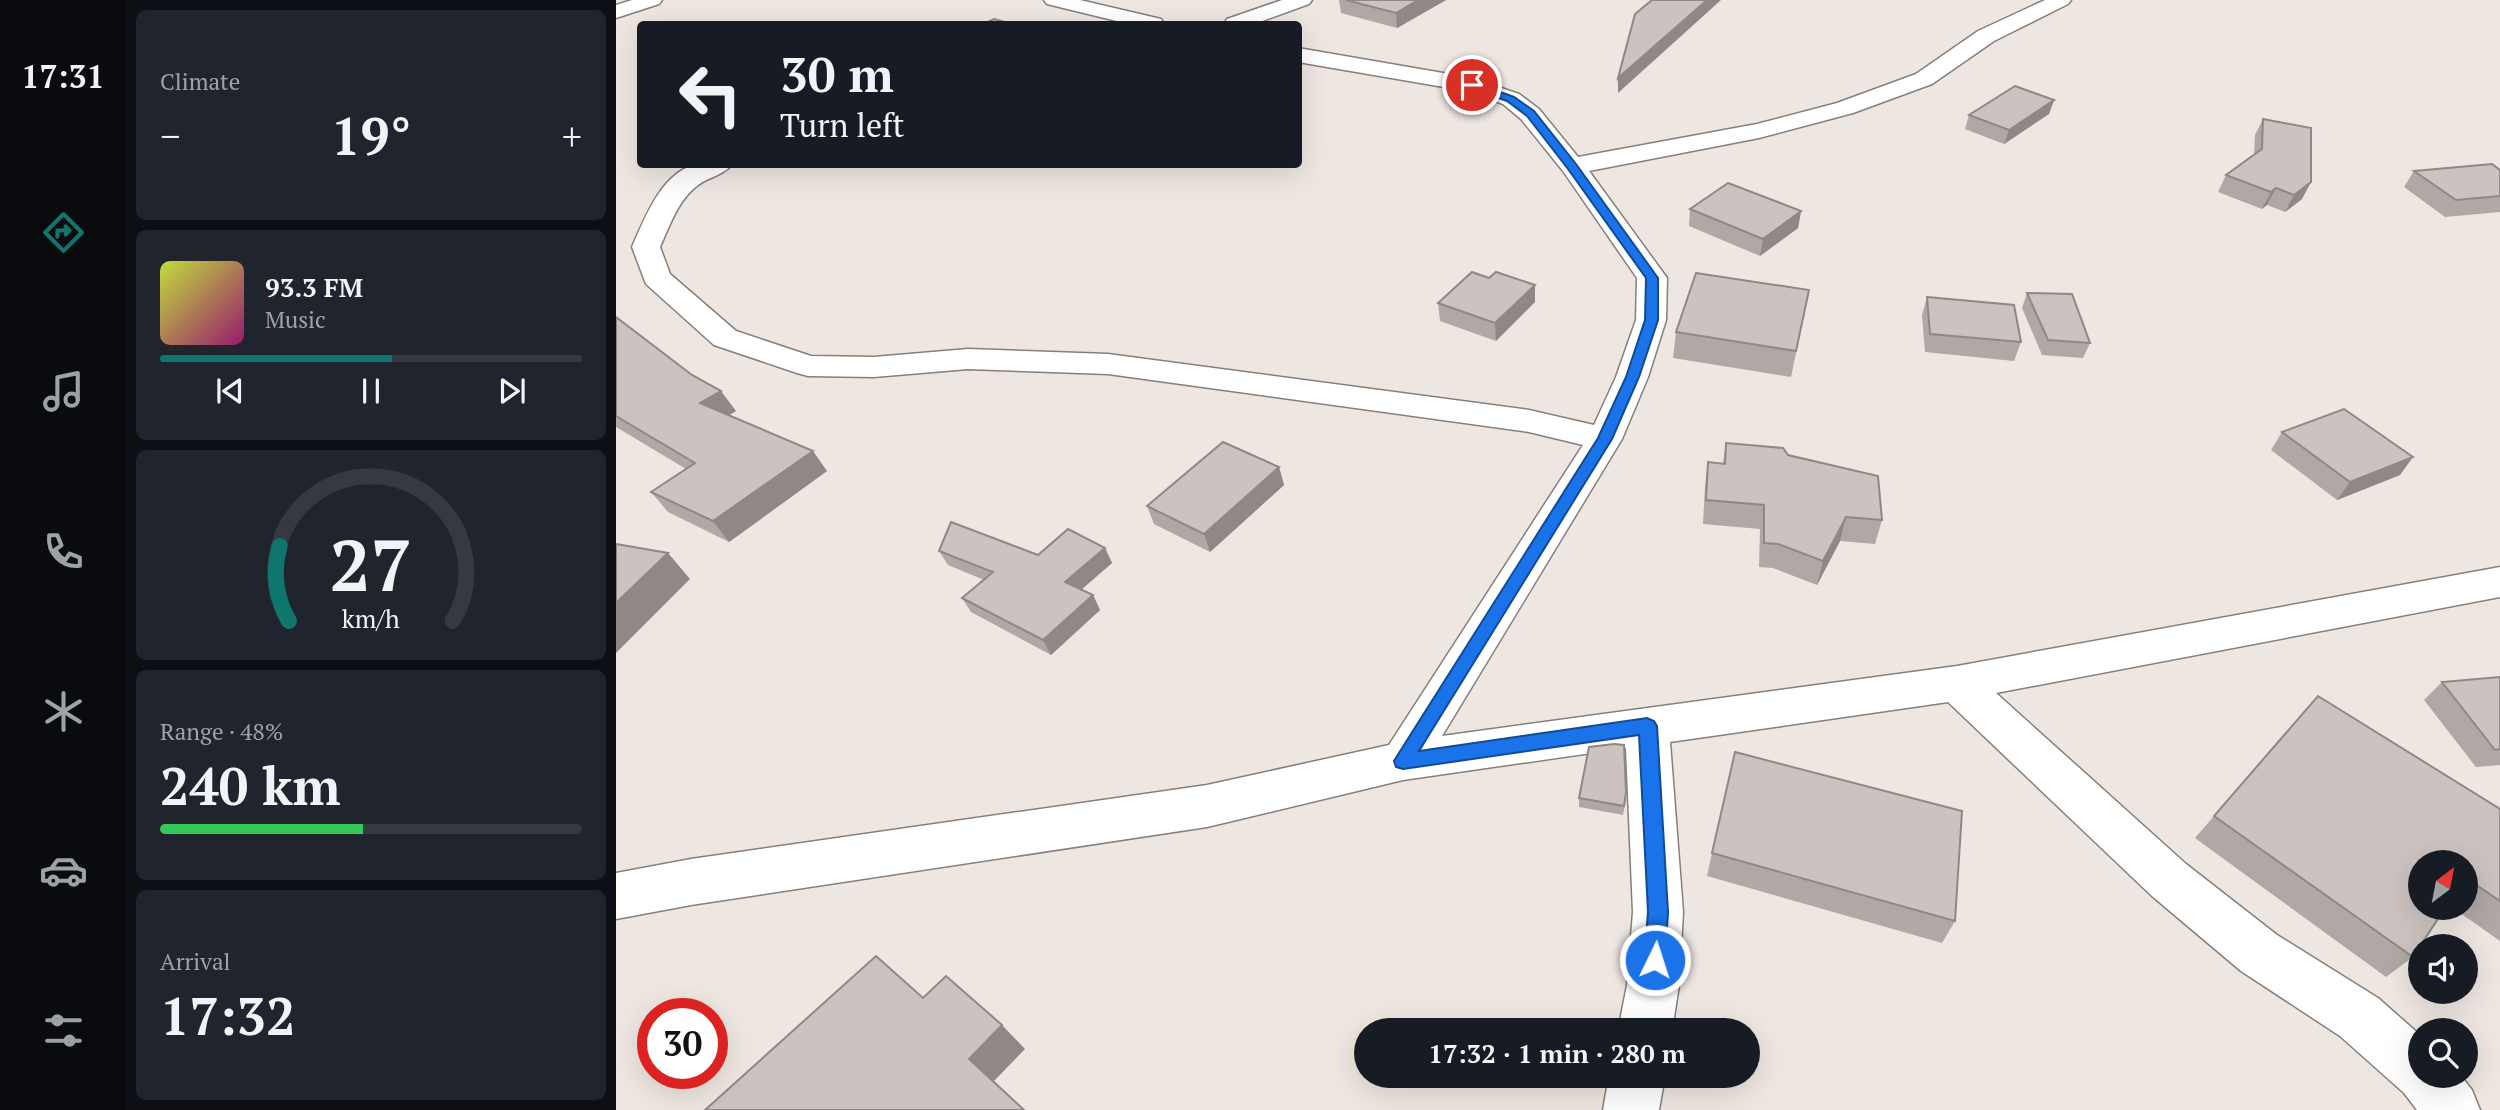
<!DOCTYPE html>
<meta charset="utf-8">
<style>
:root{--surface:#171b24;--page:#20242c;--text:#f1f3f6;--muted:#9ea1a6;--line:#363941;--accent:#0f766e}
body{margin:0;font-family:"PT Serif",serif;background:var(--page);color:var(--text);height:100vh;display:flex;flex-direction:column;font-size:26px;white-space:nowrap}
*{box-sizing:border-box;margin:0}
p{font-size:23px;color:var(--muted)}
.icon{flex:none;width:38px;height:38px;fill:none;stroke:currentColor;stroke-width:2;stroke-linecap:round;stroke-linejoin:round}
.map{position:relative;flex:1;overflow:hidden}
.drawer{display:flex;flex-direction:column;gap:10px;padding:10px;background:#0d0f14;width:490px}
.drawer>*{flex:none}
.guide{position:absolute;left:21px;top:21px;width:665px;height:147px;border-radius:7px;box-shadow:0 7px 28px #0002;background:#171b24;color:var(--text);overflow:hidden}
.needle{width:46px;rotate:32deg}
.controls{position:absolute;left:1792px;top:850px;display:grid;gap:14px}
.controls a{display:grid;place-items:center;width:70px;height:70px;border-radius:50%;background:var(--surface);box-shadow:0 7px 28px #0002;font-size:35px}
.speed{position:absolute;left:21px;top:998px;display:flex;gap:14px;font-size:35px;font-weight:700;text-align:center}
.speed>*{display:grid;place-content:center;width:91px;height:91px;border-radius:50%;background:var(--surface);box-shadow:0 7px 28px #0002;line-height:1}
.speed .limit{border:10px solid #d22;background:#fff;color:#111}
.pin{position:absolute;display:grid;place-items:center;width:60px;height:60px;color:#fff;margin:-30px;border:4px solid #fff;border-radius:50%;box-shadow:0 2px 7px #0007}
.me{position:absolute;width:77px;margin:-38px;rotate:4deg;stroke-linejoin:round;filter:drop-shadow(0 0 5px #0008)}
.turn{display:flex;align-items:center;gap:24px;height:147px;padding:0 28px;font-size:32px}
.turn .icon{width:91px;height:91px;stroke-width:2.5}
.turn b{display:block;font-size:49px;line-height:60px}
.big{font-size:52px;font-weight:700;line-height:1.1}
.drawer .card{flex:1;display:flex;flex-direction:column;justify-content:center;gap:10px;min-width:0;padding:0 24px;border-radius:10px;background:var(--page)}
.drawer .dial{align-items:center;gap:0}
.dial svg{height:182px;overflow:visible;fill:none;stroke:var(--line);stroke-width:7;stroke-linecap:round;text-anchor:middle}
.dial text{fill:var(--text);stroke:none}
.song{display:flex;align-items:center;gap:21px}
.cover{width:84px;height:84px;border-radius:10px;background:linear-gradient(135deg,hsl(70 70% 55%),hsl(320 70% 35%))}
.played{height:7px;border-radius:4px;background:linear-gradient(90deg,var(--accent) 55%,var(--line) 55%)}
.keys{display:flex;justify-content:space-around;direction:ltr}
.heat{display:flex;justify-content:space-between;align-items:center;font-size:38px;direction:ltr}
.charge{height:10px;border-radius:5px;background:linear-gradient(90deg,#34c759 48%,var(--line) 0)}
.trip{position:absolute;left:738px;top:1018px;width:406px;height:70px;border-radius:35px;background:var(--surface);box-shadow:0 7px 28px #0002;font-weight:700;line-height:70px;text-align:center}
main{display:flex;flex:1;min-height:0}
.menu{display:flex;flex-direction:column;width:126px;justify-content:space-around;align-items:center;background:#090b0e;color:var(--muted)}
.menu .icon{width:49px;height:49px}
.menu .on{color:var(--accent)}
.menu b{font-size:32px;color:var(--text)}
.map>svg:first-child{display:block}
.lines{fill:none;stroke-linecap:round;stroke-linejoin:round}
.street-casing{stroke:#867f7b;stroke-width:3}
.street{fill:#fff;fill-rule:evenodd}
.wall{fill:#afa8a5}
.shaded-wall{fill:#8f8886}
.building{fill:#ccc3c0;stroke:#8f8886;stroke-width:2}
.route{fill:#1a73e8;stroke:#114b97;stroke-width:2}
</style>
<main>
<nav class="menu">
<b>17:31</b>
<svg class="icon on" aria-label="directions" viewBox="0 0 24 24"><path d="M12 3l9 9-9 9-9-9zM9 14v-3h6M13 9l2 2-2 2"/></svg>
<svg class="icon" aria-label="music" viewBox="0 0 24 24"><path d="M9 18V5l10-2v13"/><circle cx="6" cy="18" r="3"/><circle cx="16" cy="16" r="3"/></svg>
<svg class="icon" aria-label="phone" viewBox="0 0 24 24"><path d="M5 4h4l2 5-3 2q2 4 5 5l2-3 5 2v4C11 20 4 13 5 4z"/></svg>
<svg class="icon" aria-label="climate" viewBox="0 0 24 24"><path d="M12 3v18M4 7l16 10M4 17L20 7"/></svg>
<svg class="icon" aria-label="car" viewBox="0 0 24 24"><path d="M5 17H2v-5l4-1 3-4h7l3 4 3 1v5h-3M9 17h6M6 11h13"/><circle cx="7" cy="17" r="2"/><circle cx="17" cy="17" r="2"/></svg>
<svg class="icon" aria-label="filters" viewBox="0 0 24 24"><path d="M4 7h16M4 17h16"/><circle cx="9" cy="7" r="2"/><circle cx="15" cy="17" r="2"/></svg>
</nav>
<section class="drawer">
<div class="card"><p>Climate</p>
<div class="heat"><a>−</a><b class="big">19°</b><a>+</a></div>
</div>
<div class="card">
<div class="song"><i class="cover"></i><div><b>93.3 FM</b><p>Music</p></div></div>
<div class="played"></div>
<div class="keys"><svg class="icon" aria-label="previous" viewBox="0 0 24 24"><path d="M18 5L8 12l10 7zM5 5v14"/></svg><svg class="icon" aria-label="pause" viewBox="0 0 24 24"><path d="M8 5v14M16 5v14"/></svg><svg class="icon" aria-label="next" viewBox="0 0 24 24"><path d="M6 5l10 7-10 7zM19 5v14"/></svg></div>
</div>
<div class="card dial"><svg viewBox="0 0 100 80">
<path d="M14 69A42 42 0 1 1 86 69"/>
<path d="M14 69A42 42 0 0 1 10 36" stroke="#0f766e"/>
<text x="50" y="56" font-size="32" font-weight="700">27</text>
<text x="50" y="72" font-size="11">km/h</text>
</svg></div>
<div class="card"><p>Range · 48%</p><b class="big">240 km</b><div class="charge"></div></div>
<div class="card"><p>Arrival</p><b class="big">17:32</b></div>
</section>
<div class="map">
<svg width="1884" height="1110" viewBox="0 0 1884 1110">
<rect width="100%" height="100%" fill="#eee6e1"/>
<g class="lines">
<g class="street-casing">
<g id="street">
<polygon points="16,0 46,0 43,4 0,18 0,5"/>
<polygon points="428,0 464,0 545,19 548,24 513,24 431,4"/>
<polygon points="666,0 696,0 693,4 638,24 608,24 611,19"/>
<path d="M1429 0H1455L1452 4 1378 41 1316 84 1237 113 1143 138 973 171 1051 278 1050 320 1032 377 1006 439 826 736 1341 666 1884 567V597L1380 693 1570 864 1661 935 1762 998 1804 1035V1076H1845L1856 1090 1864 1110H1801L1788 1093 1724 1036 1625 971 1536 896 1332 702 1054 742 1067 912 1063 985 1056 1031H1002L1011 985 1017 912 1010 748 787 780 591 827 75 905 0 919V873L75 859 591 785 773 745 967 445 913 432 492 374 352 369 258 377 192 376 181 373 98 345 30 284 16 247C29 218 44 176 77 165 88 162 104 164 116 164 109 175 92 177 82 185 62 200 54 225 44 247L54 274 120 331 195 356 258 357 352 349 492 354 913 410 978 425 1000 377 1020 320 1021 278 947 171 905 119 887 104 851 91 682 62V48L856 78 903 94 923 109 962 157 1141 124 1221 103 1300 74 1362 31Z"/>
<polygon points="993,1076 1049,1076 1043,1110 987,1110"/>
</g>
</g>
<use href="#street" class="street"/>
</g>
<g class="wall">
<polygon points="723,0 830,0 781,28 725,13"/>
<polygon points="1438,100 1433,114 1388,144 1349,129 1353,115"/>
<polygon points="1647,119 1686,199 1669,212 1651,205 1646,209 1602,192 1610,175 1638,154 1639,135"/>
<polygon points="1884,170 1884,212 1829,217 1788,187 1798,171"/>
<polygon points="1074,209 1185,211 1182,228 1144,256 1073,226"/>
<polygon points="873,278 919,285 919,302 880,341 824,321 822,303"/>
<polygon points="1193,290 1175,377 1057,358 1060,332"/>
<polygon points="1411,293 1474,343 1467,358 1426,355 1406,308"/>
<polygon points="1311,297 1405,342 1398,361 1309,352 1306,315"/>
<polygon points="0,317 120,411 113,415 211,471 113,542 52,512 35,492 70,469 0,427"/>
<polygon points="1666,432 1784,475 1721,500 1655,450"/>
<polygon points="1110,443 1172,455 1266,520 1259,544 1224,541 1201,585 1157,568 1143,567 1144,529 1087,524 1089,486 1092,462 1107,463"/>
<polygon points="663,467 668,485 594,552 538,524 531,506"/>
<polygon points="489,548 496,563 465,589 477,595 484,610 435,655 355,612 346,598 368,580 332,565 323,551 422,555"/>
<polygon points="1884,677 1884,765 1860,767 1808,700 1826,682"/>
<polygon points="1702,696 1884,809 1884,941 1837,908 1850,908 1850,863 1797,957 1770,977 1579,838"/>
<polygon points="963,798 1010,800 1007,815 963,807"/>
<polygon points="1096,853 1339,921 1326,943 1091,876"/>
</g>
<g class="shaded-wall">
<polygon points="802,0 830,0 781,28 780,13"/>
<polygon points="1091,0 1105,0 1002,93 1002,78"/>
<polygon points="1438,100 1433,114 1388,144 1393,130"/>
<polygon points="1695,182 1686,199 1669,212 1678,195"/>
<polygon points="1660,188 1651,205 1646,209 1655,192"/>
<polygon points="1185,211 1182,228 1144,256 1147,239"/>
<polygon points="919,285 919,302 880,341 879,323"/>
<polygon points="105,391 120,411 99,423 84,403"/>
<polygon points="197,451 211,471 113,542 97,521"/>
<polygon points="1797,457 1784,475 1721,500 1734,482"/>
<polygon points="663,467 668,485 594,552 588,534"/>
<polygon points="1230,517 1224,541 1201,585 1207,561"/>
<polygon points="489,548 496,563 457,597 449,582"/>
<polygon points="52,553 74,579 0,653 0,603"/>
<polygon points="477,595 484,610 435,655 427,640"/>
<polygon points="386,1025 409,1049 378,1081 409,1110 353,1059"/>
</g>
<g class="building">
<polygon points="730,0 802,0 780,13"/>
<polygon points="1036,0 1091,0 1002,78 1019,14"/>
<polygon points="378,19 396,24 367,24"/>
<polygon points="1399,86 1438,100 1393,130 1353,115"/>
<polygon points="1647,119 1695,128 1695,182 1678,195 1660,188 1655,192 1610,175 1646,149"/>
<polygon points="1876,164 1884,170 1884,196 1840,200 1798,171"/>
<polygon points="1112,183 1185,211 1147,239 1074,209"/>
<polygon points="856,272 873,278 880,272 919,285 879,323 822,303"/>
<polygon points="1080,273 1193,290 1180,351 1060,332"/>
<polygon points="1411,293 1456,294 1474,343 1432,340"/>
<polygon points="1311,297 1398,305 1405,342 1314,334"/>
<polygon points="0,317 76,375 105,391 84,403 197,451 97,521 35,492 79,463 0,416"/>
<polygon points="1728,409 1797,457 1734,482 1666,432"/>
<polygon points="607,442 663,467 588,534 531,506"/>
<polygon points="1110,443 1167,448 1172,455 1262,476 1266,520 1230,517 1207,561 1162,544 1148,543 1148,505 1090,500 1092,462 1109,464"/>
<polygon points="335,522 422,555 452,529 489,548 449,582 477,595 427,640 346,598 377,572 323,551"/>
<polygon points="0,544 52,553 0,603"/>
<polygon points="1884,677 1884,749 1879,750 1826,682"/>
<polygon points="1702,696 1884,809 1884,901 1850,878 1850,863 1804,863 1804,908 1829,908 1797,957 1598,816"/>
<polygon points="998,744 1008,745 1010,792 1008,806 963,798 973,747"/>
<polygon points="1119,752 1346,811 1339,921 1096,853"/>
<polygon points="260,956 307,998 330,976 386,1025 353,1059 408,1110 89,1110"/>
</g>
<polygon class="route" points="856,82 898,97 918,111 960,164 1042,278 1042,320 1023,377 996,439 803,751 1031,718 1038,721 1041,726 1052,912 1049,960 1046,968 1039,971 1031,968 1028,960 1032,912 1023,735 787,769 780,767 778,761 982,438 1010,377 1029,320 1030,278 952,169 911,116 891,101 852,87 852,83"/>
</svg>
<div class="controls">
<a><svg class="needle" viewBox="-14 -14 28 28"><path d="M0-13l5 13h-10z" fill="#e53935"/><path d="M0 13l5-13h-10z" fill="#9ea1a6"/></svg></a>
<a><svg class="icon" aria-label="sound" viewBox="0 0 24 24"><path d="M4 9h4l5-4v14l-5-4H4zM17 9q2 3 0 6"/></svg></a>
<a><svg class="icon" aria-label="search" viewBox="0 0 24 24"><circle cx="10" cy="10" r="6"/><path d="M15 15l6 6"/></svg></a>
</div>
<div class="speed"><div class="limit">30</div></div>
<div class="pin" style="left:856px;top:85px;background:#d93025"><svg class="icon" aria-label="arrive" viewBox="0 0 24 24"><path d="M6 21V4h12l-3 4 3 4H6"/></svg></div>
<svg class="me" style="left:1039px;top:960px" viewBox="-20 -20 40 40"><circle r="17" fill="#1a73e8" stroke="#fff" stroke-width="3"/><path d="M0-11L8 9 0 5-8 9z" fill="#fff"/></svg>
<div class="trip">17:32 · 1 min · 280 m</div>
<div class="guide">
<div class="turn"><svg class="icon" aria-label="left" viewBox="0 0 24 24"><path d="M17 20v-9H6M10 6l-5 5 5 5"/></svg><div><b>30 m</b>Turn left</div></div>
</div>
</div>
</main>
